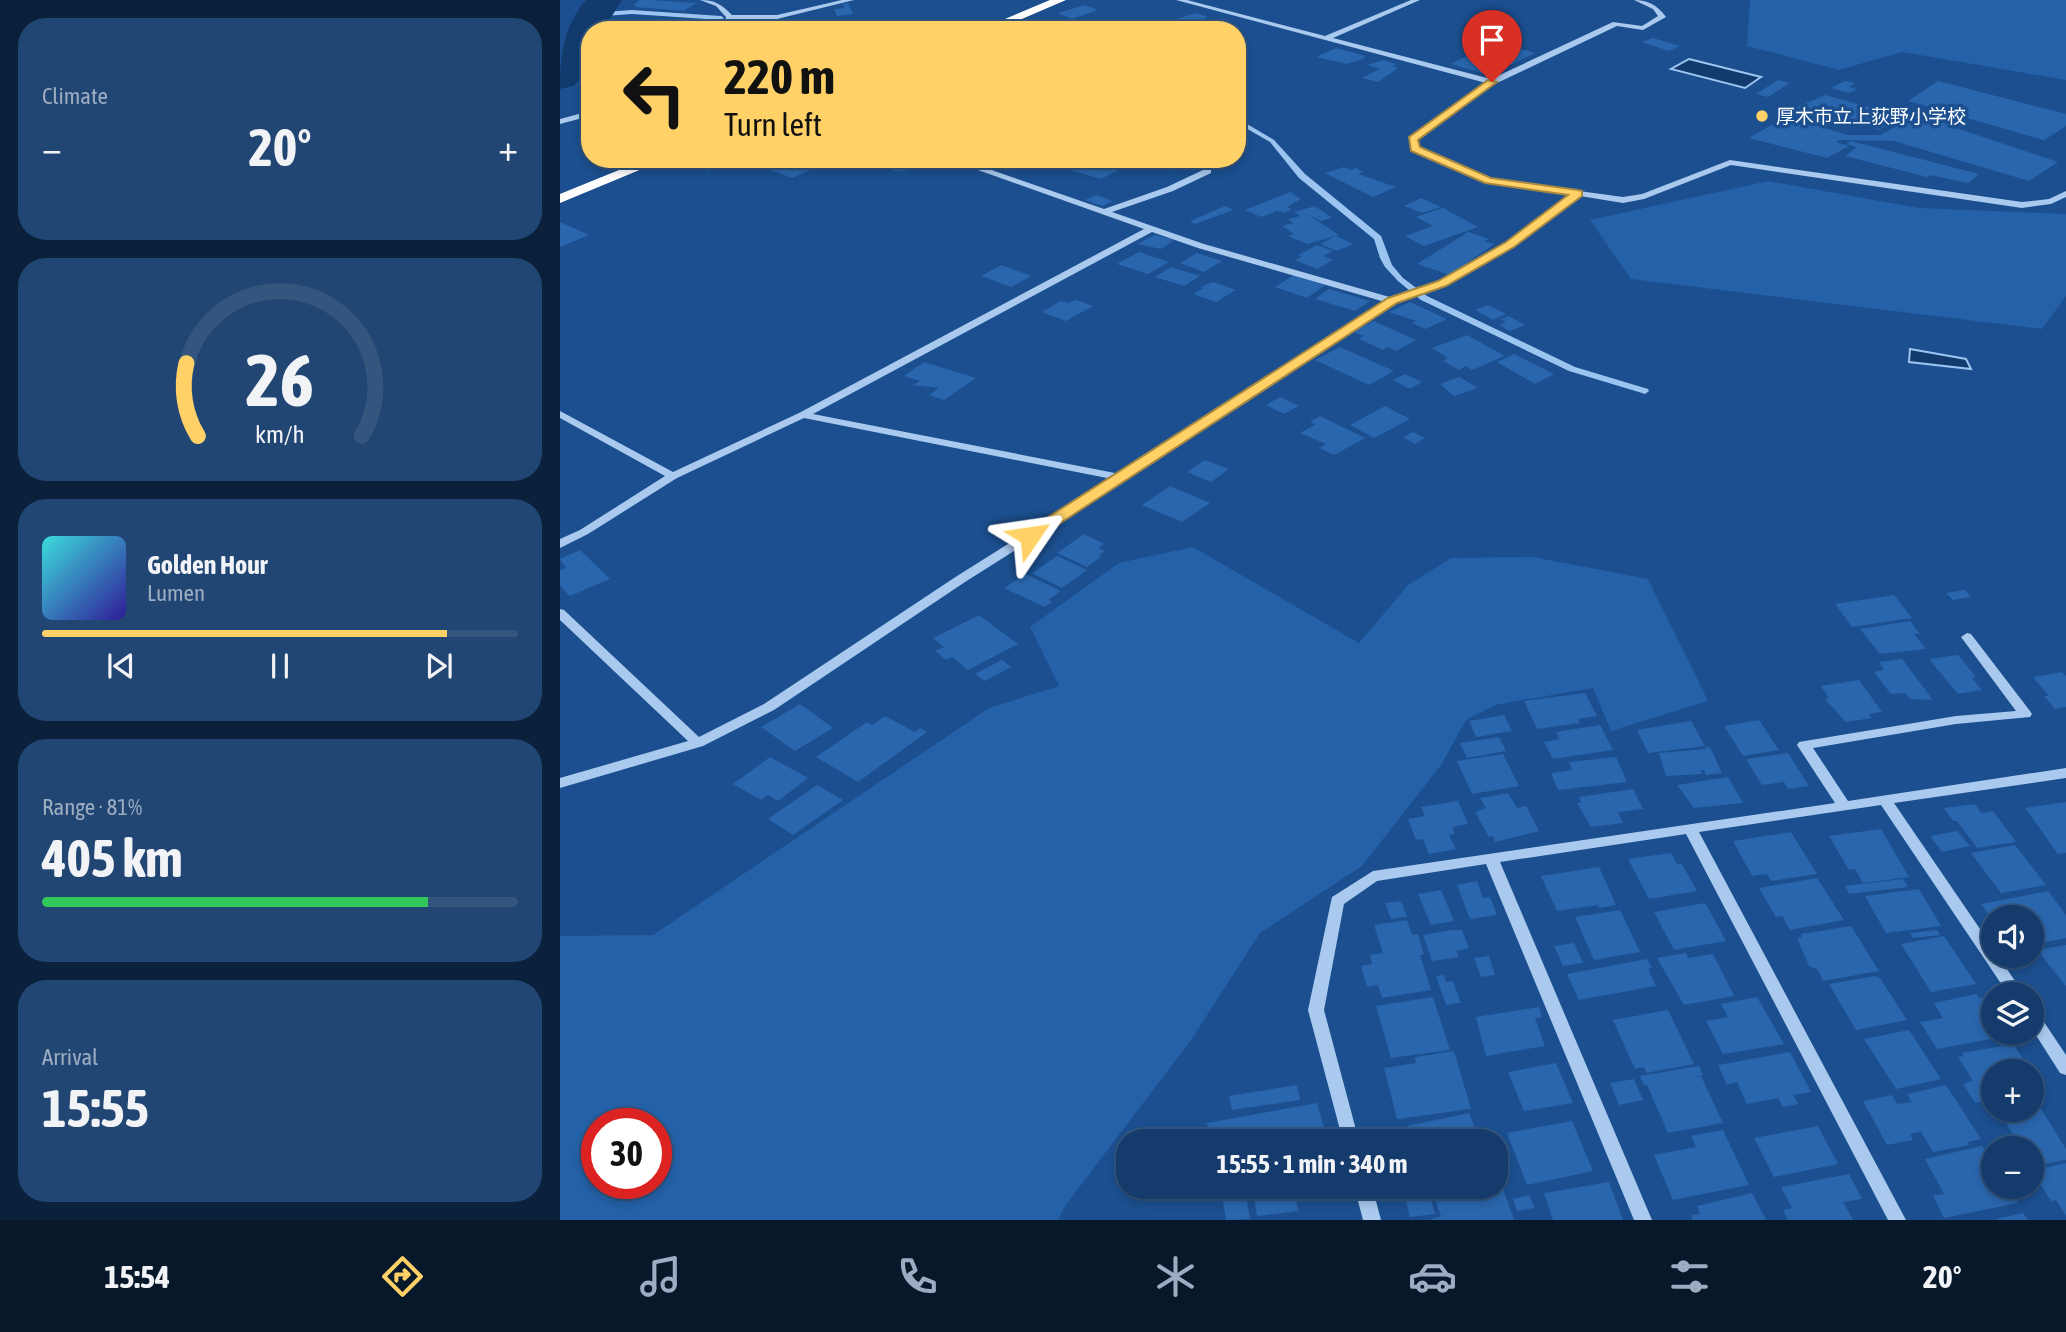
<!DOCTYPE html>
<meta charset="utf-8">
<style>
:root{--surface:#143b6b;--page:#214673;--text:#f1f3f6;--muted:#9dadc1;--line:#33557e;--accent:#ffd166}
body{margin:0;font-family:"Asap Condensed","Noto Sans JP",sans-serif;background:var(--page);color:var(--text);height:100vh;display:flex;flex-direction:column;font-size:26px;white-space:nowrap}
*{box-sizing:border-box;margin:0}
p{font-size:23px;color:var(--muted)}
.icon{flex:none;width:38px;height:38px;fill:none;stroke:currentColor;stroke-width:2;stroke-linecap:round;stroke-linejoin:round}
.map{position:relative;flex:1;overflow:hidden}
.panel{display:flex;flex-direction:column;gap:18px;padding:18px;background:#0b203b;width:560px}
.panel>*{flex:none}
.guide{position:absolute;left:21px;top:21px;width:665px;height:147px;border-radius:28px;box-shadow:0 4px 10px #0003,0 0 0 2px var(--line);background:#ffd166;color:#111;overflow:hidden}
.controls{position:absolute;left:1421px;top:905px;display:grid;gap:14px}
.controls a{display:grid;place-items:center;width:63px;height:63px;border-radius:50%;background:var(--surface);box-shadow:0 4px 10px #0003,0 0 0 2px var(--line);font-size:35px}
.speed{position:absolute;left:21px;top:1108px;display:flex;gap:14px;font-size:35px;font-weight:700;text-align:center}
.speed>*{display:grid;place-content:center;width:91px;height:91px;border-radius:50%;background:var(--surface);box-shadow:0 4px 10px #0003,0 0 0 2px var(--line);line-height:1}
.speed .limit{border:10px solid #d22;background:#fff;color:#111}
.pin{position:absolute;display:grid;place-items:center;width:60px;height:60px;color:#fff;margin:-72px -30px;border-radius:50% 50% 50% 0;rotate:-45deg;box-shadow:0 0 7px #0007}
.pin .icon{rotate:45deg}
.me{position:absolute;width:77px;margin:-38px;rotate:58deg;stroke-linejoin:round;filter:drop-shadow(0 0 5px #0008)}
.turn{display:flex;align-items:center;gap:24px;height:147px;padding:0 28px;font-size:32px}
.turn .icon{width:91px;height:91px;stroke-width:2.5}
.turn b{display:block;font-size:49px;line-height:60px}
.big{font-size:52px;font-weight:700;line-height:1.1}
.panel .widget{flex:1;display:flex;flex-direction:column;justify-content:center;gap:10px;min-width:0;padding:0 24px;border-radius:28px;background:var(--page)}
.panel .dial{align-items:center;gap:0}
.dial svg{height:182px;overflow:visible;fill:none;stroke:var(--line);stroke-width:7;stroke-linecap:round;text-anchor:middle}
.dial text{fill:var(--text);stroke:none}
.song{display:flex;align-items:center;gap:21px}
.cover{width:84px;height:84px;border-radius:10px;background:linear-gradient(135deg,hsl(180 70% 55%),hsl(250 70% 35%))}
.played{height:7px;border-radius:4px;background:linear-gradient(90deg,var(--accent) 85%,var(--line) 85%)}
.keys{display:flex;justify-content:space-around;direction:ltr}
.heat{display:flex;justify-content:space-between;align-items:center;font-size:38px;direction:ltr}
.charge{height:10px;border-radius:5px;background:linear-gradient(90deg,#34c759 81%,var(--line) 0)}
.trip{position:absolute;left:556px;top:1129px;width:392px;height:70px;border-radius:28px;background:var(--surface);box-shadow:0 4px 10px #0003,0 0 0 2px var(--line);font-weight:700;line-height:70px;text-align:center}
.tab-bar{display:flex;height:112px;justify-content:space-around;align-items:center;background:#08182b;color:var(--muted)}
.tab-bar .icon{width:49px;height:49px}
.tab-bar .active{color:var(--accent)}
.tab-bar b{font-size:32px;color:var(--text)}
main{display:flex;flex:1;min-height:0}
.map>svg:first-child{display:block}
.green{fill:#2461a8;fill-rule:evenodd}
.water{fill:#123a6d;stroke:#9cc4f0;stroke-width:2}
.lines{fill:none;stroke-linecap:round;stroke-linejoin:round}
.stream{fill:#9cc4f0;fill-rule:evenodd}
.river{fill:#123a6d;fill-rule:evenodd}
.building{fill:#2a66ad}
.minor{fill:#a9c9ee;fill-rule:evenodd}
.highway{fill:#fff;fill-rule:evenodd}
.route{fill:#ffd166;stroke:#a68842;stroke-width:2}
.poi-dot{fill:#ffd166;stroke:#1b4f8f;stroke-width:2.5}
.labels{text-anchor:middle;stroke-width:7;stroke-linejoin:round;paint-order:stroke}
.far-poi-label{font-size:19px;fill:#fff;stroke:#1b4f8f;text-anchor:start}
</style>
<main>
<section class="panel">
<div class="widget"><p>Climate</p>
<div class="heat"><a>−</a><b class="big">20°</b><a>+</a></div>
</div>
<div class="widget dial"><svg viewBox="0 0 100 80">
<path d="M14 69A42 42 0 1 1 86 69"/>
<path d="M14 69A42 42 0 0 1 9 37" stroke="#ffd166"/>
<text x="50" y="56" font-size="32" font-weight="700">26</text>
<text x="50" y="72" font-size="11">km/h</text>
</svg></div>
<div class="widget">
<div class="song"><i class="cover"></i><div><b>Golden Hour</b><p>Lumen</p></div></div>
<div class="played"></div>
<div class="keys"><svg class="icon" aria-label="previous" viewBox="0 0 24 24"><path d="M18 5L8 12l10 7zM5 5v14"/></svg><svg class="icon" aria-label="pause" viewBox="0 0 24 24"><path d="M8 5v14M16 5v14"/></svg><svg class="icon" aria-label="next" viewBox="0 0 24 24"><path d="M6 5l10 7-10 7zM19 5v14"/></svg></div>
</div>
<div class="widget"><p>Range · 81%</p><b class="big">405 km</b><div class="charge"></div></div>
<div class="widget"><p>Arrival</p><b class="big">15:55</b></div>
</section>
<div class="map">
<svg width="1506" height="1220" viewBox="0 0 1506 1220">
<rect width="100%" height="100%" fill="#1b4f8f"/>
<g class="green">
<polygon points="1190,0 1506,0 1506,80 1342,52 1279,70 1187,46"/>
<polygon points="1208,181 1359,208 1506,214 1506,296 1482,329 1071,279 1030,220"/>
<path d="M633 547 799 643 848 585 891 558 973 557 1088 579 1148 701 1051 731 1033 688 935 705 906 720 881 765 802 866 700 933 631 1040 505 1206 498 1220H0V936L93 935 429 708 499 686 470 627 559 563ZM37 1124H96V1183H37Z"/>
</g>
<g class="water">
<polygon points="1129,59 1201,77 1185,88 1111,69"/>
<polygon points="1350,349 1406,359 1411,369 1349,362"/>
</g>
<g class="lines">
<g class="stream">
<polygon points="72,10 161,16 164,18 161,20 72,14 30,17 27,15 30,13"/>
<polygon points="677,118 714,140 745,174 821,236 832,265 843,278 867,296 1015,367 1088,389 1089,391 1085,394 1082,393 1009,371 861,300 838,281 825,267 820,258 814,239 739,178 710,142 677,123"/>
</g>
<path class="river" d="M26 0H62L43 30H30V70L13 86 0 89C0 56 3 27 26 0Z"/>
</g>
<g class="building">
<polygon points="80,0 90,0 137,3 123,11 75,7 77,6 73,5"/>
<polygon points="288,3 293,14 277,16 274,9 285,8 282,4"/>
<polygon points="525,5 538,10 512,19 498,13"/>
<polygon points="636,13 648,17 622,28 606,22"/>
<polygon points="225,20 244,30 197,28"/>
<polygon points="1093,38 1120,46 1109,51 1082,42"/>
<polygon points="950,46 975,53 950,65 925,58"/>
<polygon points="776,48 806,56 803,58 806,58 787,64 756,57"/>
<polygon points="905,57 940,67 925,74 891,64"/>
<polygon points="823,60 836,64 832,66 838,68 818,82 802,78 820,69 807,65"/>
<polygon points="1218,80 1230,83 1208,97 1196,94"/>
<polygon points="1285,81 1295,83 1289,87 1297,89 1289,93 1271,88"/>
<polygon points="1378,81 1506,114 1506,126 1484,140 1348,101"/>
<polygon points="1265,95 1330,113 1344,116 1318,130 1258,111 1249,112 1235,108"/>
<polygon points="1227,116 1287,135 1321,135 1349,119 1376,126 1392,117 1404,120 1393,127 1498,162 1469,181 1334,141 1279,140 1276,142 1289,146 1267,158 1189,138"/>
<polygon points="1291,141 1419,174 1408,183 1370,175 1367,177 1285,156 1297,147 1286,144"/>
<polygon points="133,159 147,159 163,165 148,171 125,163"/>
<polygon points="247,159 263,164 232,178 184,160"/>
<polygon points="316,159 370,159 345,171 333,171 328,166 316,167 312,162"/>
<polygon points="523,159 538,159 564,167 541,179 504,168"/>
<polygon points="572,159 629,159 633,160 611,171"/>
<polygon points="784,167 791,170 796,168 803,172 798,174 836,187 813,197 765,173"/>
<polygon points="730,192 741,199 727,207 732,209 725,213 717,211 701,217 685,210"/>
<polygon points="536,195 553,201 542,206 525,200"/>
<polygon points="861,198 881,207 862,213 844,206"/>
<polygon points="665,206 673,210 635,224 630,221"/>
<polygon points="755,206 772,218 761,221 747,214 779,235 747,244 728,236 734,234 722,226 733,223 728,219 740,216 734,212"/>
<polygon points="883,208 918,227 864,246 845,236 873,226 856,217"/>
<polygon points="0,222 29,235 0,247"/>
<polygon points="908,232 929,239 924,241 934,244 890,275 857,264"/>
<polygon points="595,235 614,240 601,249 577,244"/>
<polygon points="776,236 793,244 777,251 760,244"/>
<polygon points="757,245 773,251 763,256 773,260 757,269 735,260 742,257 738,255"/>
<polygon points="579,252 609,262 588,274 557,264"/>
<polygon points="637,253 662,261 644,272 620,263"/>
<polygon points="441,265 471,276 451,287 421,276"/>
<polygon points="611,267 640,276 624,286 595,277"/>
<polygon points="734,275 765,285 747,298 715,287"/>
<polygon points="653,282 676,290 656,302 633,294 644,288 640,287"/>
<polygon points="769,289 810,301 795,311 755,299"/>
<polygon points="516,300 533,306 506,321 482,312 501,301 509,303"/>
<polygon points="850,302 887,319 866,329 852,323 856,321 829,312"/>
<polygon points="928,305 946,314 933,320 915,310"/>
<polygon points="949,316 965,325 950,331 939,325 946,322 940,319"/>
<polygon points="814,321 856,340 836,351 828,347 823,350 799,339 804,336 793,332"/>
<polygon points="907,335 945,356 912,370 906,366 899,370 883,361 887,359 885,356 872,348"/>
<polygon points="780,347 834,371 809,385 755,360"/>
<polygon points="954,354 994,374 975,384 937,362"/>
<polygon points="364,362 416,378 384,400 369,395 379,388 353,385 360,381 344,376"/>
<polygon points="845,374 862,382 850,389 833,380"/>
<polygon points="899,377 918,388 894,396 880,384"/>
<polygon points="720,397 739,406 724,414 706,405"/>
<polygon points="825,406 850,419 814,438 790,425"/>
<polygon points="760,416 805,438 774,455 759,448 766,444 740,433 756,424 750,422"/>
<polygon points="853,432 865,438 855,444 843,437"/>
<polygon points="645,460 669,469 651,482 627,472"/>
<polygon points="610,486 650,503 622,522 582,505"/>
<polygon points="524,534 544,544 538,548 545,551 539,555 542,556 527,567 497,553"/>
<polygon points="20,550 50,579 10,596 0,586 0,570 6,568 0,559"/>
<polygon points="497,556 527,570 502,588 472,573"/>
<polygon points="465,574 501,591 488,600 492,602 485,607 444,588"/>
<polygon points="1405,590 1411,597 1393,600 1386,593"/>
<polygon points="1334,595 1352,618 1292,627 1275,604"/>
<polygon points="419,615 458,644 408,670 392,657 386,660 375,651 384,647 373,638"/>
<polygon points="1350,621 1360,634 1354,634 1366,649 1320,654 1300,629"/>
<polygon points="1398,655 1416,677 1412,678 1422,690 1398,694 1369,659"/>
<polygon points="1342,659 1373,700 1350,699 1345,693 1331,694 1314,672 1324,670 1319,662"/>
<polygon points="442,660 451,667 425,681 415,674"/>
<polygon points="1502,672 1506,676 1506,707 1495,709 1484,696 1489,696 1473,677"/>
<polygon points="1299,680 1322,712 1309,714 1312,718 1286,722 1265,699 1269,698 1261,686"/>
<polygon points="1025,693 1037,716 1018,719 1020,723 977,729 964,701"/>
<polygon points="240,704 273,728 235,751 201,727"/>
<polygon points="944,715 952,731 916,737 909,721"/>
<polygon points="325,716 355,732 360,728 367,732 298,782 256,757 307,722 312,725"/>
<polygon points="1199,720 1219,750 1183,756 1164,726"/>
<polygon points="1131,721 1145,746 1088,753 1077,730"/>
<polygon points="1040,725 1053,750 993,759 984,742 999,739 996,732"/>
<polygon points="939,737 946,751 907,758 900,743"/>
<polygon points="1145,747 1150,747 1162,773 1146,775 1144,770 1140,770 1142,774 1106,776 1099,753 1146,749"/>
<polygon points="1228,753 1249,786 1228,789 1224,782 1202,785 1186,759"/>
<polygon points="943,754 959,786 912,794 897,761"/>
<polygon points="210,757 248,778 218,801 208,795 201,800 173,784"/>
<polygon points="1056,757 1067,782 998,790 991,773 1012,770 1009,762"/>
<polygon points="1168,777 1183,803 1134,808 1117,785"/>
<polygon points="257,785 283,800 233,835 208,819"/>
<polygon points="1073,789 1083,809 1058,812 1063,823 1031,827 1017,803 1021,803 1019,797"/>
<polygon points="948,793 957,808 966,806 979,831 935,842 933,836 929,837 915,812 926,808 920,798"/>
<polygon points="898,801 908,824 892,827 895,834 889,835 896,849 869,854 863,839 856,840 848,819 865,816 861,807"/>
<polygon points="1506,802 1506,853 1498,854 1465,808"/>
<polygon points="1415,804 1421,813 1433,811 1456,842 1417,848 1397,821 1393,821 1384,808"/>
<polygon points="1321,829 1349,877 1303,883 1295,869 1289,870 1269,836"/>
<polygon points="1397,831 1410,846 1382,852 1370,836"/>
<polygon points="1231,832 1257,874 1211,881 1207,874 1192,876 1173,841"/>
<polygon points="1455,845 1486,885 1441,893 1411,853"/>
<polygon points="1111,853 1117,864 1122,864 1137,891 1089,899 1068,859"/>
<polygon points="1039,867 1056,905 1039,908 1038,905 997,911 981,876"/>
<polygon points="1257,878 1284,920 1230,930 1222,916 1216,917 1199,888"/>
<polygon points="1343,879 1348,887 1289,894 1285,886"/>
<polygon points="917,881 923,898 930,897 937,915 910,919 897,885"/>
<polygon points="1359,889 1381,926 1326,933 1305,896"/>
<polygon points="881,890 894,921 871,925 858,894"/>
<polygon points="1488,891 1506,915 1506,938 1473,945 1472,917 1433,917 1433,920 1421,904"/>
<polygon points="841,901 847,917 831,919 825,903"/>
<polygon points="1145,903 1166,941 1114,950 1094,912"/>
<polygon points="1060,910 1080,952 1034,960 1015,917"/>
<polygon points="847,920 852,935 858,934 864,955 860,955 871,990 822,998 818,985 807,987 801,966 812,964 810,955 823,953 814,925"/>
<polygon points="1291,926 1319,971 1263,981 1258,970 1249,966 1237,938 1242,937 1241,934"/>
<polygon points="890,930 902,930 909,948 896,951 899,957 872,961 863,935"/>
<polygon points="1377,930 1380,935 1353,938 1350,933"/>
<polygon points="1384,936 1416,984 1371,992 1341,944"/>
<polygon points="1014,943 1023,963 1003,966 994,946"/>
<polygon points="1506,945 1506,986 1477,950"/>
<polygon points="1126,953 1128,958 1153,954 1174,996 1124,1005 1097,958"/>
<polygon points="929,956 935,975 921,977 914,958"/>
<polygon points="1087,959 1092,968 1088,969 1096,986 1019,1000 1007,974"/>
<polygon points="884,975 886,982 893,981 901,1003 886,1005 876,976"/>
<polygon points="1315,976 1320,978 1347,1020 1296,1030 1269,984"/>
<polygon points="1416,994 1419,998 1426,997 1433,1007 1433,1032 1452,1035 1377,1049 1360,1022 1383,1018 1374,1003"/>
<polygon points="873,997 890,1050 831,1058 816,1006"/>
<polygon points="1197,997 1224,1044 1163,1054 1146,1021 1168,1017 1161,1004"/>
<polygon points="979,1007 982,1017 975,1018 985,1046 926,1056 916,1017"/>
<polygon points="1108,1010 1134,1064 1086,1073 1084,1067 1075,1069 1053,1020"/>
<polygon points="1349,1030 1381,1079 1336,1089 1304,1039"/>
<polygon points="1453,1044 1471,1071 1433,1071 1433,1100 1415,1103 1403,1084 1413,1081 1398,1057 1404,1056 1402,1053"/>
<polygon points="894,1051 911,1109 837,1119 824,1068 856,1063 855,1057"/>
<polygon points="1230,1052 1251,1092 1233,1095 1238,1104 1223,1107 1218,1098 1187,1104 1177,1082 1167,1085 1158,1065"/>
<polygon points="996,1063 1013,1103 964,1111 948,1072"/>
<polygon points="1139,1066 1143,1075 1126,1079 1141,1076 1163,1123 1108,1133 1087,1085 1084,1085 1080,1076"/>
<polygon points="1472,1072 1485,1091 1472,1093"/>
<polygon points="1074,1079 1083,1100 1059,1105 1050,1083"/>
<polygon points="737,1085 740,1100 672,1110 669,1096"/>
<polygon points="1386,1085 1421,1139 1408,1142 1409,1145 1373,1152 1361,1132 1350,1134 1353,1140 1327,1145 1303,1101 1332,1095 1337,1104 1352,1102 1347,1094"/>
<polygon points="757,1103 768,1141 651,1141 647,1123"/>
<polygon points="1478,1104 1506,1149 1506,1160 1472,1166 1472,1148 1461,1148 1439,1111 1472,1110 1472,1105"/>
<polygon points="909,1113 920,1141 852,1141 847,1126"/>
<polygon points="1012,1121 1033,1171 967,1185 947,1133"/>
<polygon points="1258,1126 1278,1164 1214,1177 1194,1138"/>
<polygon points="1163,1130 1189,1185 1113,1200 1094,1155 1136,1147 1131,1136"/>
<polygon points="1422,1146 1433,1163 1433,1186 1448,1186 1458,1203 1384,1218 1373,1195 1384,1194 1365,1159"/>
<polygon points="1506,1163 1506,1216 1496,1200 1491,1201 1472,1171"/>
<polygon points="1289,1174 1302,1199 1283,1202 1293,1220 1228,1220 1223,1210 1232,1208 1221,1187"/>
<polygon points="940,1180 954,1220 869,1220 881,1216 873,1194 909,1186 936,1186 936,1181"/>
<polygon points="1049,1182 1063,1220 993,1220 984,1193"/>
<polygon points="684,1186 690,1219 666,1220 661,1190"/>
<polygon points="692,1186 734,1186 738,1211 697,1216"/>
<polygon points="867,1186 875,1214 850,1217 843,1190"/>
<polygon points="1192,1193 1206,1220 1133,1220 1131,1215 1140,1214 1137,1206"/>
<polygon points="969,1195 975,1208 957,1211 953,1199"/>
<polygon points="1463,1213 1468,1220 1437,1220 1437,1219"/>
</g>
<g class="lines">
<g class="minor">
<path d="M140 0C155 0 161 4 172 15H217L282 0H294L217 19H173L172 30H164L166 17 156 6Z"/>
<path d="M616 0H627L765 36 851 0H860L773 38 931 79 1053 22 1082 26 1098 16 1093 9 1074 0C1088 0 1097 5 1106 17L1083 30 1057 26 935 84 857 140 859 147 931 179 1063 197 1082 194 1170 160 1462 202 1489 199 1506 191V197L1491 204 1462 208 1171 165 1084 199 1063 203 1020 196 953 246 885 285 836 303 566 480 405 582 214 710 143 746 0 788V778L128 741 0 620V609L4 610 139 737 204 704 397 576 552 479 244 418 117 478 28 534 0 548V539L20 530 105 476 0 418V411L113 472 239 413 584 229 387 159H400L544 209 607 187 645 169H651V173L613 191 552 212 644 244 833 298 879 281 947 242 1011 195 926 183 852 150 850 137 926 83ZM592 232 638 248 825 302 560 474 253 414Z"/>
<polygon points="30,111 30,116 0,124 0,119"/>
<polygon points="1407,633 1411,634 1470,711 1472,714 1470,717 1396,724 1253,748 1288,801 1506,768 1506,778 1334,803 1433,948 1433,956 1438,956 1464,994 1448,994 1321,805 1139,832 1346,1220 1328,1220 1126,834 940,862 1092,1220 1074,1220 926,864 817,881 784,904 764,1010 799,1141 783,1141 748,1010 772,897 813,871 1275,803 1237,745 1239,742 1396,716 1456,711 1401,637"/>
<polygon points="1472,1011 1478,1013 1506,1055 1506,1075 1500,1073 1472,1029"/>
<polygon points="794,1186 812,1186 821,1220 803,1220"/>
</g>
<g class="highway">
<polygon points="490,0 506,0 436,30 419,30"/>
<polygon points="86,159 106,159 0,203 0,194"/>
</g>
</g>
<polygon class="route" points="928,80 937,82 858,140 860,147 931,178 1018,190 1022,191 1022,196 954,247 886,286 837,303 476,539 465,539 463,536 465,532 828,298 878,281 946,242 1008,195 925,183 851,151 849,137"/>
<circle class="poi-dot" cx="1202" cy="116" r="7"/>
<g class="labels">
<g class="far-poi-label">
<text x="1216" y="123">厚木市立上荻野小学校</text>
</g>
</g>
</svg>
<div class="controls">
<a><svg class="icon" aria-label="sound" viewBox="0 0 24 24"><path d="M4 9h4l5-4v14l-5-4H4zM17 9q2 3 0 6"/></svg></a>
<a><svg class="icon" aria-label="layers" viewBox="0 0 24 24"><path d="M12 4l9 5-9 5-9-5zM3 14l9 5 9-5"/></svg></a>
<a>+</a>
<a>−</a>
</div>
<div class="speed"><div class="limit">30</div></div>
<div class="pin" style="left:932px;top:82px;background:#d93025"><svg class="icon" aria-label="arrive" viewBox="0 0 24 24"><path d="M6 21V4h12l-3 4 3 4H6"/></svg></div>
<svg class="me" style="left:470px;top:536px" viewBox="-20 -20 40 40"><path d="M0-17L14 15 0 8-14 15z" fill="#ffd166" stroke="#fff" stroke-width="4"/></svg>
<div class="trip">15:55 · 1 min · 340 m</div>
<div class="guide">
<div class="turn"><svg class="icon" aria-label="left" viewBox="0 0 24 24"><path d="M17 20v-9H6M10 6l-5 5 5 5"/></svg><div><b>220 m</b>Turn left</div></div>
</div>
</div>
</main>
<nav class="tab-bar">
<b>15:54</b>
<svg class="icon active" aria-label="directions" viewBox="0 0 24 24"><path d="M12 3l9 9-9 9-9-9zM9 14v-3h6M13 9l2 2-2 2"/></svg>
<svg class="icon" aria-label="music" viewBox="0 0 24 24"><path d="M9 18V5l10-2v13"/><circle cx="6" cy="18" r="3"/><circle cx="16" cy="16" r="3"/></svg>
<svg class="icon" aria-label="phone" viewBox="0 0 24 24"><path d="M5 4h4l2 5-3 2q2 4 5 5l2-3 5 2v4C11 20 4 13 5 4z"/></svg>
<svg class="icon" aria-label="climate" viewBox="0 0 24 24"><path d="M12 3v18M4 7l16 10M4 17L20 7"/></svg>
<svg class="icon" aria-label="car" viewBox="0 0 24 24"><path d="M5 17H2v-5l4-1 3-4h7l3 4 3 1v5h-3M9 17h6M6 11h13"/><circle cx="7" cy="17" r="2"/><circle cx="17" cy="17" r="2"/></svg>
<svg class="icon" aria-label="filters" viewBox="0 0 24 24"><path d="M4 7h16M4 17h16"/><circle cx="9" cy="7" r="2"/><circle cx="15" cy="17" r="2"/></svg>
<b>20°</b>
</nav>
